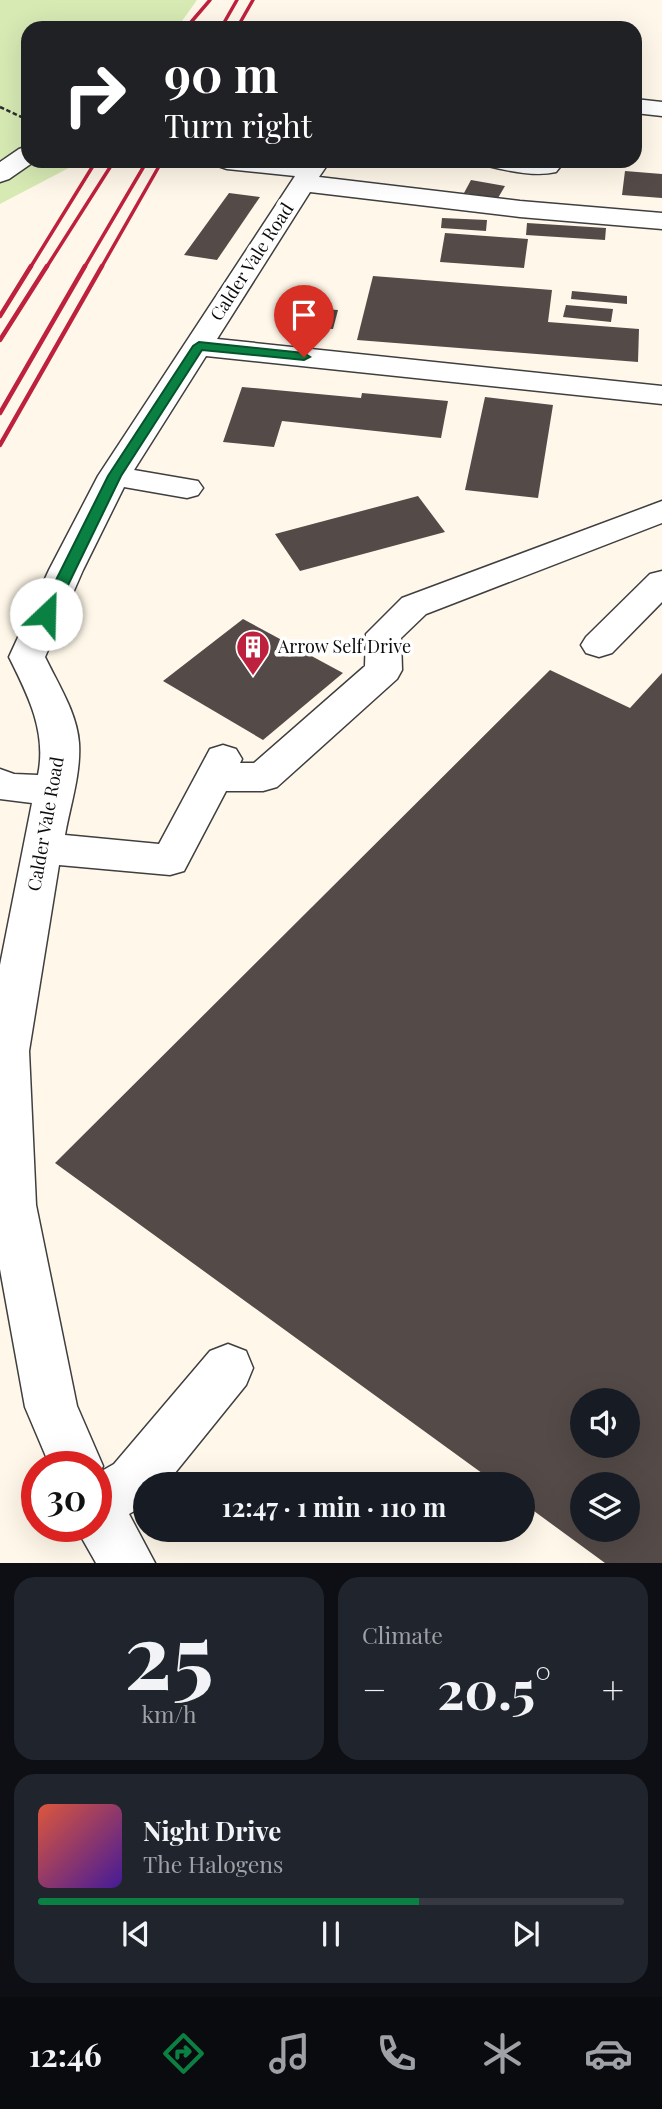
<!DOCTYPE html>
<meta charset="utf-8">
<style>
:root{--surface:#171b24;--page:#20242c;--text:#f1f3f6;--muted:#9ea1a6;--line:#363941;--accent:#0b8043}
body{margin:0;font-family:"Playfair Display",serif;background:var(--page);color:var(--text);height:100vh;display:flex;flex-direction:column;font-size:26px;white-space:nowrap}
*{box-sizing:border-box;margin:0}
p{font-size:23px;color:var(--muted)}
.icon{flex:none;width:38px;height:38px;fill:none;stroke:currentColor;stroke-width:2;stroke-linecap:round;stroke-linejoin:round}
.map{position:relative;height:1563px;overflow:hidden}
.sheet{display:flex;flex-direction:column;gap:14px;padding:14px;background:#0d0f14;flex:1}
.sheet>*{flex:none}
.guide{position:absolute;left:21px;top:21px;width:621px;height:147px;border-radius:21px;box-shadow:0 7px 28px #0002;background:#202124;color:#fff;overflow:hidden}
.buttons{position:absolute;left:570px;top:1388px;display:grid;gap:14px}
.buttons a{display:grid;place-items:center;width:70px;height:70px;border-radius:50%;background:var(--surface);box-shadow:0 7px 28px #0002;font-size:35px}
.speed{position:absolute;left:21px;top:1451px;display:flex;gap:14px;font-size:35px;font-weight:700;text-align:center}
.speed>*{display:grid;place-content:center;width:91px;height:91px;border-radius:50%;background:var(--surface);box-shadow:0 7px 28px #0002;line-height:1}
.speed .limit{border:10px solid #d22;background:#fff;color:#111}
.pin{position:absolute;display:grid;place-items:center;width:60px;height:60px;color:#fff;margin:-72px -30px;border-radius:50% 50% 50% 0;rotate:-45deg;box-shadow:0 0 7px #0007}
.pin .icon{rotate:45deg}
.me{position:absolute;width:77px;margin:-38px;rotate:24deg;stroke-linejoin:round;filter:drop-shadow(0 0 5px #0008)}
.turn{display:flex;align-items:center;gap:24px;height:147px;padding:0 28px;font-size:32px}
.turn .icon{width:91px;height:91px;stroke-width:2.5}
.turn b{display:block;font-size:49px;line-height:60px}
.big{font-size:52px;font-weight:700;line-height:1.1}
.sheet .tile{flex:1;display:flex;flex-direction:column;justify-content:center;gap:10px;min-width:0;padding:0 24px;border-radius:21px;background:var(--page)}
.sheet .dial{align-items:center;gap:0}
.dial b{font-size:91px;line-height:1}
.song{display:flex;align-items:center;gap:21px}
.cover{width:84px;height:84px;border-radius:10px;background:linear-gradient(135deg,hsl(10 70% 55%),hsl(260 70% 35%))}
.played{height:7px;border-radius:4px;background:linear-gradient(90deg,var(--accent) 65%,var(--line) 65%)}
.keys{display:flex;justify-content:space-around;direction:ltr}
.heat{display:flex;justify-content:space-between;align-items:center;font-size:38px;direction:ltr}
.sheet .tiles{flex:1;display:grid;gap:14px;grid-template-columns:1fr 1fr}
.tile:last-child{grid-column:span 2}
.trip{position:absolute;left:133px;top:1472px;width:402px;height:70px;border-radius:35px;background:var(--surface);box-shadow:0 7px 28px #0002;font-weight:700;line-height:70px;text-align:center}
.dock{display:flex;height:112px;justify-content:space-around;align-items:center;background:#090b0e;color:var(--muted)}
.dock .icon{width:49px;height:49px}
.dock .active{color:var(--accent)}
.dock b{font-size:32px;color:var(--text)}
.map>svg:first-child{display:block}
.green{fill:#d7eab4}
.building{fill:#544b48;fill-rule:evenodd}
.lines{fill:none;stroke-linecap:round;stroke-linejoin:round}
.minor-casing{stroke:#3f3f3f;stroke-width:3}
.path{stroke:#2e2e2e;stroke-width:2.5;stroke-dasharray:4.5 2.5;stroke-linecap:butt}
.minor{fill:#fff;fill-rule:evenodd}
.rail-far1{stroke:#be213d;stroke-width:3.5}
.rail{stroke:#be213d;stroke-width:4.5}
.route{fill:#0b8043;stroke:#07532c;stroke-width:2}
.labels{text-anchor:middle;stroke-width:7;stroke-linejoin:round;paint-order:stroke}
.street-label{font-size:18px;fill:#0c0c0c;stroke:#fff}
.poi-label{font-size:18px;fill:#0c0c0c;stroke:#fff;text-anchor:start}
</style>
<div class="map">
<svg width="662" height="1563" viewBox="0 0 662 1563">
<rect width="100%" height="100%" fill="#fff8ea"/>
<polygon class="green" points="0,0 197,0 177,28 28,28 28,161 82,161 0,204"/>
<g class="building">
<polygon points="625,171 662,174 662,198 622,195"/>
<polygon points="471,180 505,186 498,198 464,193"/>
<polygon points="229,193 260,197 217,260 184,255"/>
<polygon points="442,218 487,220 486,231 441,228"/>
<polygon points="527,223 606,228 605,240 526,235"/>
<polygon points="445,233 528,239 524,268 440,262"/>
<polygon points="373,276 552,290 548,322 639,329 638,362 357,340"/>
<polygon points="572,291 627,296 627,304 571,299"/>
<polygon points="566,305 613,309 611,322 563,317"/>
<polygon points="306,308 338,310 333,329 301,327"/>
<polygon points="242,387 361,398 362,393 448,401 441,438 282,421 274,447 223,442"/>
<polygon points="485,397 553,405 538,498 465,490"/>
<polygon points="418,496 445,532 300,571 275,534"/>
<polygon points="243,619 343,673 263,740 163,681"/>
<path d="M550 670 630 708 662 673V1563H605L523 1503V1484H497L55 1163ZM583 1400H628V1446H583ZM583 1484H628V1530H583Z"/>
</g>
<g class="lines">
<g class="minor-casing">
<g id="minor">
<polygon points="635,99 662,102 662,116 635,113"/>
<polygon points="28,146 28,161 35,161 9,179 0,182 0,162 19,149"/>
<path d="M214 161H330L319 177 520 201 662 213V229L520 217 310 192 217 339 662 386V404L206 356 134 470 198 481 203 488 198 495 187 498 124 487 83 570 45 657C58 684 77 713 79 743 81 774 70 806 65 835L159 844 210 749 223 745 236 749 242 759 240 763H254L365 666 366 634 402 598 662 501V523L426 614 401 638 402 670 397 679 277 787 263 791H226L184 871 170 875 59 865 29 1051 36 1205 77 1406 103 1466 100 1472 114 1464 210 1351 228 1344 246 1351 253 1368 246 1385 166 1484H145V1505L129 1514 155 1563H96L75 1526H96V1466H50L25 1407 0 1269V965L32 803 0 799V769L14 774 38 775C47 732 28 695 9 657L49 570 98 476 295 176 227 169 218 166Z"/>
<path d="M484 161H554L560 167 556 172C536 177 508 171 488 166Z"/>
<polygon points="662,571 662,602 612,653 599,657 586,653 581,645 586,637 650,574"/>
</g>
</g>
<polyline class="path" points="0,107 28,120"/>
<use href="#minor" class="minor"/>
<g class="rail-far1">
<polyline points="186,28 210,0"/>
<polyline points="221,28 237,0"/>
<polyline points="237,28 253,0"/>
<polyline points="30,268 96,161"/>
<polyline points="46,268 114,161"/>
<polyline points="84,268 147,161"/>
<polyline points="101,268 162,161"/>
</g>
<g class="rail">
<polyline points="0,316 31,266"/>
<polyline points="0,340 47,266"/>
<polyline points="0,413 85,266"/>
<polyline points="0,445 102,266"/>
</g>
</g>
<polygon class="route" points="199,342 304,353 310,357 304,360 202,350 121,476 54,614 46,618 41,617 39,614 108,476 193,346"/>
<defs>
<g id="building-pin" transform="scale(1.75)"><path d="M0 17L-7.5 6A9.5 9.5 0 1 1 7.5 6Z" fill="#be213d" stroke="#fff"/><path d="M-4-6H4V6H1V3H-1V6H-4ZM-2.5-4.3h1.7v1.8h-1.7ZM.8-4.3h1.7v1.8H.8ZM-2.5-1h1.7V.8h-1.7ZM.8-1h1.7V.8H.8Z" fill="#fff"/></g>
</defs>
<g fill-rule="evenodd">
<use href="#building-pin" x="253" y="647"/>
</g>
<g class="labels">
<g class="street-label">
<text transform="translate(252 262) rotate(-57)" y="6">Calder Vale Road</text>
<text transform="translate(46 824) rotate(-80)" y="6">Calder Vale Road</text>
</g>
<g class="poi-label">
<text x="278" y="653">Arrow Self Drive</text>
</g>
</g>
</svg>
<div class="buttons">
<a><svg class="icon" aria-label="sound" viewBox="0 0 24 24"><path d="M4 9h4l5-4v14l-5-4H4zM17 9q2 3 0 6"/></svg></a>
<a><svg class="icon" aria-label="layers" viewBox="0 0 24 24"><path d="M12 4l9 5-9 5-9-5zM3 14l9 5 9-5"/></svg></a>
</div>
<div class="speed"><div class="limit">30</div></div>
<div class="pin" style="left:304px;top:357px;background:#d93025"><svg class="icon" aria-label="arrive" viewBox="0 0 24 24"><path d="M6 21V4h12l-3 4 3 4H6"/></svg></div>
<svg class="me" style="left:46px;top:614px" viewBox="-20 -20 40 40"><circle r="19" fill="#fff"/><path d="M0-13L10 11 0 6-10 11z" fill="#0b8043"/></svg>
<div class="trip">12:47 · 1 min · 110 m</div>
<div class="guide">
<div class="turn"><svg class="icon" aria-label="right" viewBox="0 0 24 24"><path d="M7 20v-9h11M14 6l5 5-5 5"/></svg><div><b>90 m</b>Turn right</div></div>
</div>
</div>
<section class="sheet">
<div class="tiles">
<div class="tile dial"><b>25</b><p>km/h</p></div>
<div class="tile"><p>Climate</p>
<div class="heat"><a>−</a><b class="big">20.5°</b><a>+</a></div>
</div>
<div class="tile">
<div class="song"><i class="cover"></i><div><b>Night Drive</b><p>The Halogens</p></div></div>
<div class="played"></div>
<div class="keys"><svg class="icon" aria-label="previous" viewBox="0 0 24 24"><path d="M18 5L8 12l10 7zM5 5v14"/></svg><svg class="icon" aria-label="pause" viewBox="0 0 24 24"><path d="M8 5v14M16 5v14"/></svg><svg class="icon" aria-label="next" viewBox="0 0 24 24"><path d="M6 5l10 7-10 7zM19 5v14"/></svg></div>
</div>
</div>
</section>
<nav class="dock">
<b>12:46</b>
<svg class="icon active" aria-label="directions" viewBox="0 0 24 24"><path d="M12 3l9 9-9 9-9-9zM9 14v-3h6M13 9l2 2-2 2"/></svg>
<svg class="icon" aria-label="music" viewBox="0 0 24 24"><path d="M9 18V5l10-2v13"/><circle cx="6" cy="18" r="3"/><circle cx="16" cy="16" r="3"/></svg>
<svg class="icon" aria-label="phone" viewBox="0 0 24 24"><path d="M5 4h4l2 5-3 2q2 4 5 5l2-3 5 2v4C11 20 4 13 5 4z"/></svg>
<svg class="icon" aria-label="climate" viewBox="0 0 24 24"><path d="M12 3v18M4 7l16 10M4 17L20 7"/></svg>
<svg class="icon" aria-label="car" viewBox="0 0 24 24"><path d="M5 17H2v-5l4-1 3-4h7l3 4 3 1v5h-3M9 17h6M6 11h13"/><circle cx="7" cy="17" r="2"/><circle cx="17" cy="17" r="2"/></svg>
</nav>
